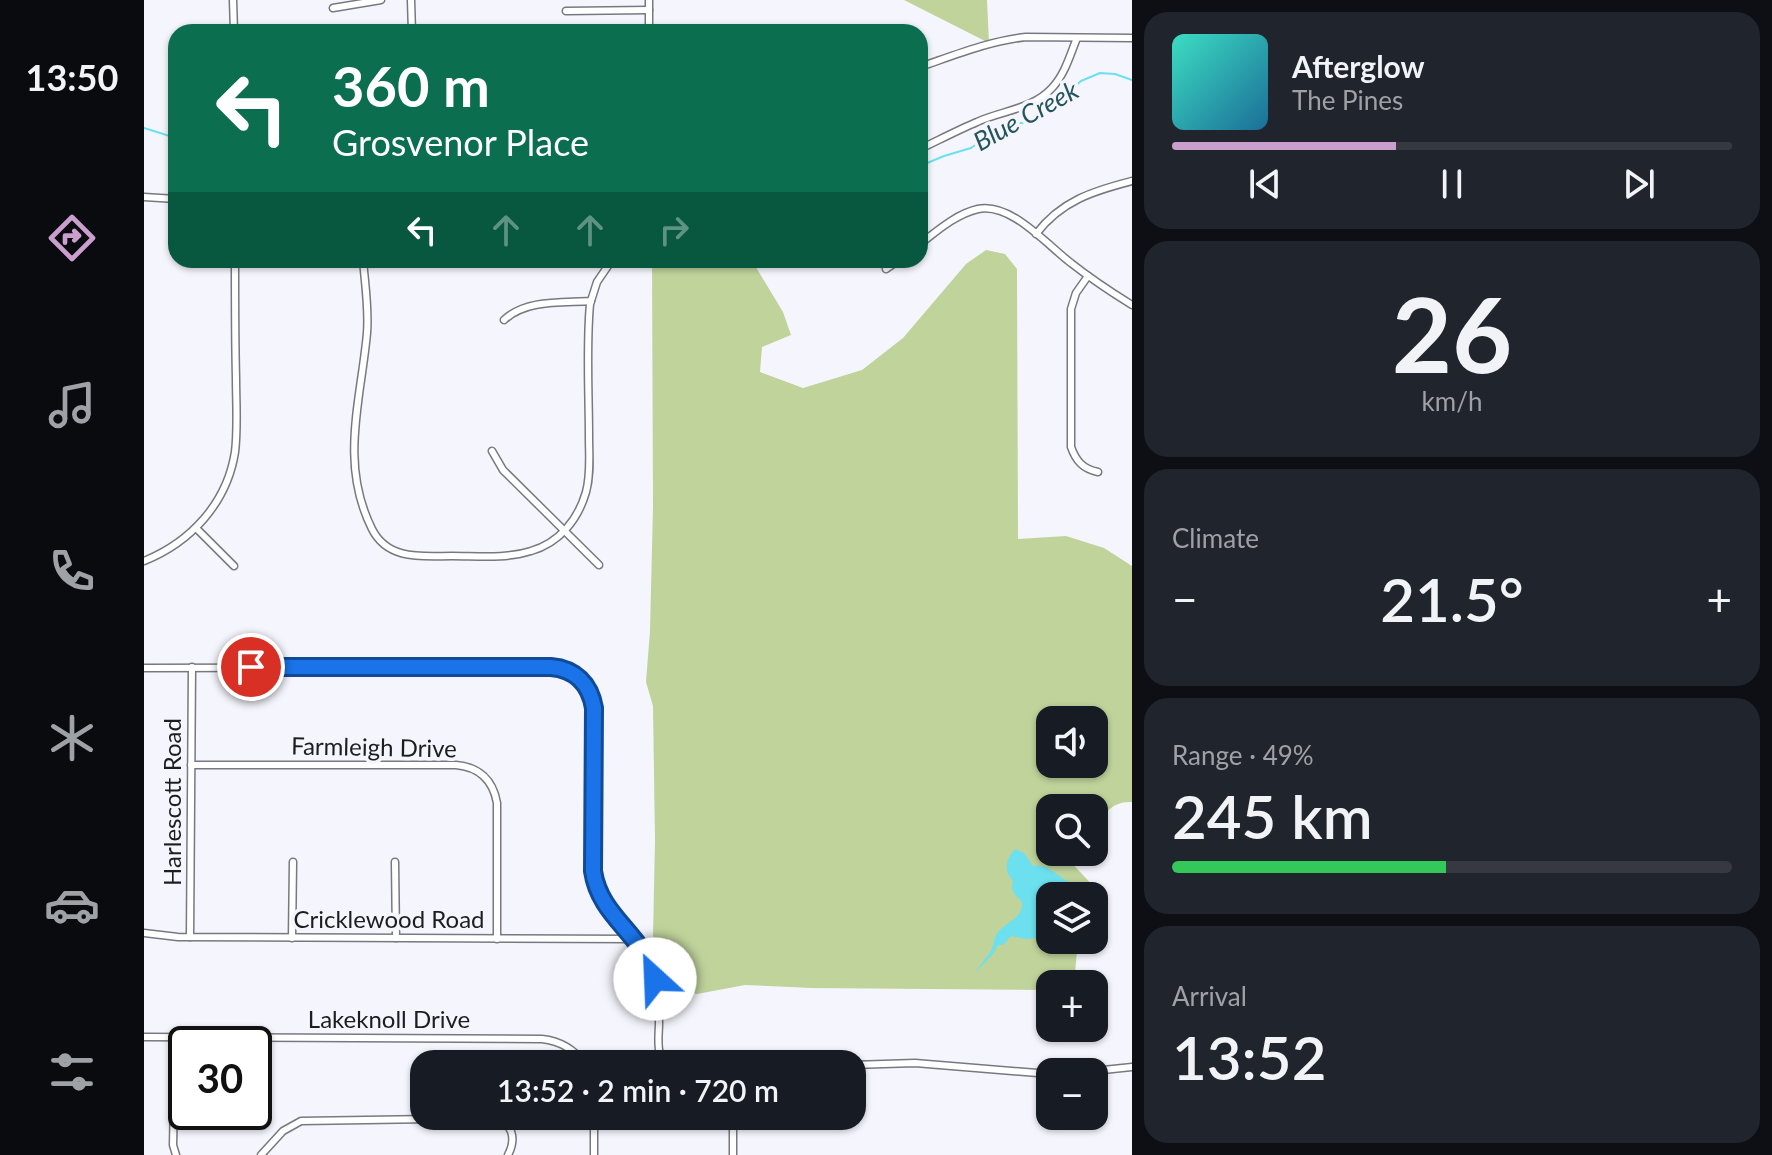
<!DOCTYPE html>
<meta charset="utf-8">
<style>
:root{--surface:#171b24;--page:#20242c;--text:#f1f3f6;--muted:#9ea1a6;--line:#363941;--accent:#ca9fce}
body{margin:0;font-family:Lato,sans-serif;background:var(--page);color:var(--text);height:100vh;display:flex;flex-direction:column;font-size:30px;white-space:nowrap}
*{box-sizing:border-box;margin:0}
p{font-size:26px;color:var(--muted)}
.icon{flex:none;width:44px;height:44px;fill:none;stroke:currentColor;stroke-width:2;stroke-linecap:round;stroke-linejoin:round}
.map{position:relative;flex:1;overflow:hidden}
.details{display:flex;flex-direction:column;gap:12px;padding:12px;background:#0d0f14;width:640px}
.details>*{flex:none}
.top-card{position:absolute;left:24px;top:24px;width:760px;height:244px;border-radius:24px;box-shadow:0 2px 6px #0004;background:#0b6e4f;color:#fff;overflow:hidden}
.tools{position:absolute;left:892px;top:706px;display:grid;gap:16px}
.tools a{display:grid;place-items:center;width:72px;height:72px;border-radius:16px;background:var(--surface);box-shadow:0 2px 6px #0004;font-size:40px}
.speed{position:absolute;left:24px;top:1026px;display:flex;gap:16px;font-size:40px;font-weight:700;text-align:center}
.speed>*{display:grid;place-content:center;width:104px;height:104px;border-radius:50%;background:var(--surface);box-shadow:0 2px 6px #0004;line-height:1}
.speed .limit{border:4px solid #111;border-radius:12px;background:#fff;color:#111}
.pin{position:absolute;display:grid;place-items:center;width:68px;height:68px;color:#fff;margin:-34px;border:4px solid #fff;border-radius:50%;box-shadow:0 2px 8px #0007}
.me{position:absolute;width:88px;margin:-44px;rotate:335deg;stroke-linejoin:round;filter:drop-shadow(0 0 6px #0008)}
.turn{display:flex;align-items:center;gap:28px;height:168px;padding:0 32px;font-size:36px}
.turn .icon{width:104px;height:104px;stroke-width:2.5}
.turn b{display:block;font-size:56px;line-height:68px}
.lanes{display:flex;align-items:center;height:76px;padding:0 32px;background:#0003;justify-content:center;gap:40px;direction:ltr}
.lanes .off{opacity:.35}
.big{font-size:60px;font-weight:600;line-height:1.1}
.details .tile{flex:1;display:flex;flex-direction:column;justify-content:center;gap:12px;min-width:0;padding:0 28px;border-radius:24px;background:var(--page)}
.details .dial{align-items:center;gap:0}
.dial b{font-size:104px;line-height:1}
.song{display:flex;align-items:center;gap:24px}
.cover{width:96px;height:96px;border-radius:12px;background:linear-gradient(135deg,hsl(170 70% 55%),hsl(200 70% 35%))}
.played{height:8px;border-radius:4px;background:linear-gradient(90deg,var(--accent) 40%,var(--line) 40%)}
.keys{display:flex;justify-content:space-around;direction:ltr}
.heat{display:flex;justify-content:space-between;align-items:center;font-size:44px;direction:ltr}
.charge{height:12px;border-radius:6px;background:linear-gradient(90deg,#34c759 49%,var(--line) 0)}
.trip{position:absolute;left:266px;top:1050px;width:456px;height:80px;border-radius:24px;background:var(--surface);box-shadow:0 2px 6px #0004;font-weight:600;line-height:80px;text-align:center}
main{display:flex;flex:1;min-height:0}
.dock{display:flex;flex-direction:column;width:144px;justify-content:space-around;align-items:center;background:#090b0e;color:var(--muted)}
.dock .icon{width:56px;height:56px}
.dock .current{color:var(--accent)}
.dock b{font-size:36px;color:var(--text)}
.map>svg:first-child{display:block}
.green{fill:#bfd39b;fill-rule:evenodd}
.water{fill:#6ce0ee}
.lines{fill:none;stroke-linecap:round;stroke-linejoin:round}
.stream{stroke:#6ce0ee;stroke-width:2}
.minor-casing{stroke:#787881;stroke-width:9}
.minor{stroke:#fff;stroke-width:6}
.route-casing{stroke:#114b97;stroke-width:20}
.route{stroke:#1a73e8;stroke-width:14}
.labels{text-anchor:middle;stroke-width:7;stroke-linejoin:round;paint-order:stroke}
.street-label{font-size:24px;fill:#1d1d20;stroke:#f5f5fd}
.water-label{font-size:26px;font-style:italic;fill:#24565c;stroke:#f5f5fd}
</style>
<main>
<nav class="dock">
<b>13:50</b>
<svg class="icon current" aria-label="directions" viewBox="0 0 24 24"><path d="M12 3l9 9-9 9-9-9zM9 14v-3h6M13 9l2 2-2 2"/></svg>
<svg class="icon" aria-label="music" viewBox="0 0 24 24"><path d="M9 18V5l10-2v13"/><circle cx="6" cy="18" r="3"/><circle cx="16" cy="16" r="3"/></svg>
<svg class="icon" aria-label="phone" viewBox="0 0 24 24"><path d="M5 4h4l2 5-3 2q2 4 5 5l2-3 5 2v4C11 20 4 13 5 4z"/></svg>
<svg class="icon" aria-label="climate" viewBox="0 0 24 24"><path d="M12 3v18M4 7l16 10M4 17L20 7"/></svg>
<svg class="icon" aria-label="car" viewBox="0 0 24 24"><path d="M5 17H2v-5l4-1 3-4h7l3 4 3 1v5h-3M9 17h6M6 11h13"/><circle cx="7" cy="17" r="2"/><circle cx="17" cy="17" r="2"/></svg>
<svg class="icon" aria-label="filters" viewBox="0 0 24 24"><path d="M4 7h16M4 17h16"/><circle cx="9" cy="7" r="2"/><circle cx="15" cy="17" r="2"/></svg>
</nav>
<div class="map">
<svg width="988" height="1155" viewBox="0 0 988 1155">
<rect width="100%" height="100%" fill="#f5f5fd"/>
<g class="green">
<polygon points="760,0 843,0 845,43"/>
<path d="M842 250 861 254 873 269 874 539 922 536 960 548 988 566V802C967 801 962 814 950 827V808H906V852H922L920 855 957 894 954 913 950 917V896H906V940H934L930 984H906V990L668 988 601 985 553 994 529 992 518 970 509 936 511 840 509 706 502 682 506 631 509 507 508 260H586L610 264 639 312 647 335 618 347 616 372 659 388 718 370 759 338 822 264ZM906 720H950V764H906Z"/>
</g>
<path class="water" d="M871 849 880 853 889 866C904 863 912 876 925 882 937 887 945 886 956 895L955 903 950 912V896H906V937L882 939 867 936 859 945H854L849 954 831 973C836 965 842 958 847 951 850 945 850 937 854 932 864 921 879 918 878 902 871 894 866 892 869 881 859 870 862 860 871 849Z"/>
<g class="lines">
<g class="stream">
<polyline points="0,128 32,138"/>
<polyline points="776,166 800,156 827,148 841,138 848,130 882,122 907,108 937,81 956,73 971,74 988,80"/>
</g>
<g class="minor-casing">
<g id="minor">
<polyline points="89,0 90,32"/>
<polyline points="267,0 268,32"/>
<polyline points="505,0 505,32"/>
<polyline points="189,8 237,0"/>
<polyline points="422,11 505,10"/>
<path d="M776 67C811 55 845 41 882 37L988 38"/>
<path d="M776 149C795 140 814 130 833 122 857 111 889 109 908 88 921 74 926 55 933 38"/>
<polyline points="0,197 32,199"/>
<path d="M892 234C917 201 949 191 988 181"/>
<path d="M776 244C793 231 812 214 834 209 867 202 903 245 927 263 946 278 967 292 988 305"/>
<path d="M219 260C221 284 225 309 223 333 217 400 195 463 228 529 244 561 279 556 308 556 334 556 362 559 387 551 415 543 434 520 442 492 447 474 445 455 445 438 445 394 442 348 446 304L453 282 468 260"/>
<polyline points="742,269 755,260"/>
<path d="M944 276 932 293 927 309V447C932 461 939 469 954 472"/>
<path d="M360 320C382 299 419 303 447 301"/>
<polyline points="348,451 359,470 455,565"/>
<polyline points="52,528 90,566"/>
<path d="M0 561C47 542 83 503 91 452 94 428 92 402 92 378 91 339 91 299 91 260"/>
<path d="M0 668 407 667C431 669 447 684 450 708L449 871C456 917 498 931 510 973 514 989 515 1006 515 1023 515 1033 513 1045 516 1054 518 1060 519 1060 524 1064"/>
<path d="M47 765H312C335 767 349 780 353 803V939"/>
<polyline points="251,862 252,938"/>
<polyline points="0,933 34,937 491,939"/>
<polyline points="46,937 48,667"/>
<polyline points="148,938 149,862"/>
<path d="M0 1037 398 1039C417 1041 430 1049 441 1064"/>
<polyline points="708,1065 771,1063 906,1074"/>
<polyline points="940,1072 988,1067"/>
<polyline points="30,1100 29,1145 32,1155"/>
<path d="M350 1116C368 1123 373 1138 364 1155"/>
<polyline points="450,1116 450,1155"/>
<polyline points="589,1116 589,1155"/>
<polyline points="117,1155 139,1131 157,1121 287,1119 305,1116"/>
</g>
</g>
<use href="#minor" class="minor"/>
</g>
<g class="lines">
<g class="route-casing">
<path id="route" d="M107 667H407C431 669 446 684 450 708L449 871C456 918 499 933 511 979"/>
</g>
<use href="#route" class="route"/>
</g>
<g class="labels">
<g class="street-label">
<text transform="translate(230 748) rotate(1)" y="8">Farmleigh Drive</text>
<text transform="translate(29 802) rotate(-90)" y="8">Harlescott Road</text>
<text x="245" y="928">Cricklewood Road</text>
<text x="245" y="1028">Lakeknoll Drive</text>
</g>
<g class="water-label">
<text transform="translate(882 116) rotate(-29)" y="9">Blue Creek</text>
</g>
</g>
</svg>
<div class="tools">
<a><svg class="icon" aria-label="sound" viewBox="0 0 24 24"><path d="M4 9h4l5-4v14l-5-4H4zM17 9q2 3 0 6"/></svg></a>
<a><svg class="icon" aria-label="search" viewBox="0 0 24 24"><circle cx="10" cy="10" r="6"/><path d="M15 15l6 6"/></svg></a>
<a><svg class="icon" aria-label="layers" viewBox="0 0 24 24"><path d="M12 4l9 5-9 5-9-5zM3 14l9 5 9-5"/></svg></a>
<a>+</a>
<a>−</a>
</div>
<div class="speed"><div class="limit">30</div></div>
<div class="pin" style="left:107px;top:667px;background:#d93025"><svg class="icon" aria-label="arrive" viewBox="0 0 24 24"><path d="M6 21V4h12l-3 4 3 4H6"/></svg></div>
<svg class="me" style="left:511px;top:979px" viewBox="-20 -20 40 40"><circle r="19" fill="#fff"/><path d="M0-13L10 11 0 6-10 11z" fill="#1a73e8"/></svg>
<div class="trip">13:52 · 2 min · 720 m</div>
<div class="top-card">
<div class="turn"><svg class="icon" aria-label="left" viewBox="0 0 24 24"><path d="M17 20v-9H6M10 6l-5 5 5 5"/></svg><div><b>360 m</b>Grosvenor Place</div></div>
<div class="lanes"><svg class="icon" aria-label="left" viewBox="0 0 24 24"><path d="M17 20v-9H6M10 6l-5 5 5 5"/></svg><svg class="icon off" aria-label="ahead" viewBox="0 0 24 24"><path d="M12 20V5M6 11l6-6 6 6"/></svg><svg class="icon off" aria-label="ahead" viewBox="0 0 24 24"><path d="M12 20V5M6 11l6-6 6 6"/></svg><svg class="icon off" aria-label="right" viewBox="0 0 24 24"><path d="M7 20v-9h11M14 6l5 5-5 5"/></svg></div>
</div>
</div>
<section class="details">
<div class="tile">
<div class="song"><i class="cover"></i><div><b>Afterglow</b><p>The Pines</p></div></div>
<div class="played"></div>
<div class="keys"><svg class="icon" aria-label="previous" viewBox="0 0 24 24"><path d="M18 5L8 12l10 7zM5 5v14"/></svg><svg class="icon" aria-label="pause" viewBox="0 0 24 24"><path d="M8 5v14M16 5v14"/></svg><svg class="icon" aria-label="next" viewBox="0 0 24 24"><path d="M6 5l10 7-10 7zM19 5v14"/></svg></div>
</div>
<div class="tile dial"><b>26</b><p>km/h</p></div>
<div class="tile"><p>Climate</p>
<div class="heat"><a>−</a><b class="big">21.5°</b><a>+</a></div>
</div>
<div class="tile"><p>Range · 49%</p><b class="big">245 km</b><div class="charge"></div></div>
<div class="tile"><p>Arrival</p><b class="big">13:52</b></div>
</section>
</main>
